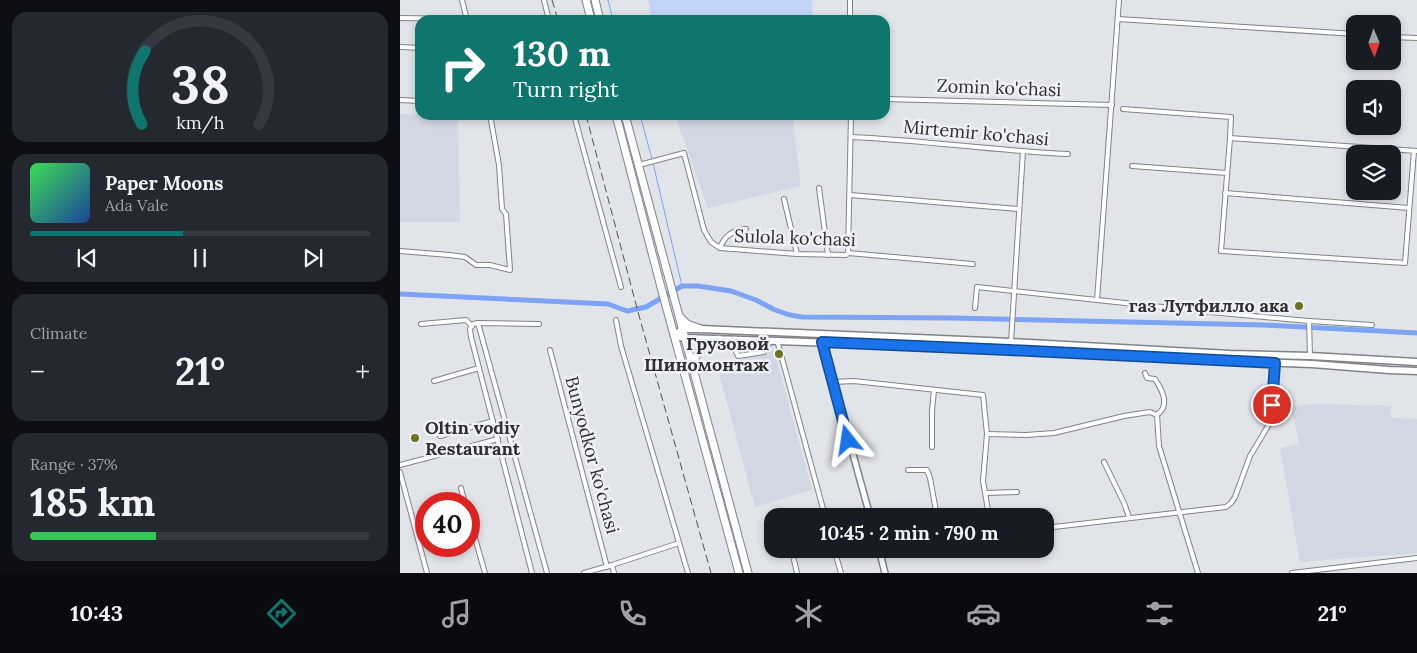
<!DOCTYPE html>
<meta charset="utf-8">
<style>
:root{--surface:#171b24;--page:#242831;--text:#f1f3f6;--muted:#9ea1a6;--line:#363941;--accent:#0f766e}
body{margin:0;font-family:Lora,serif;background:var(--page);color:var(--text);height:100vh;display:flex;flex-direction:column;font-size:19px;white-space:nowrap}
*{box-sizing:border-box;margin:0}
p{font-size:16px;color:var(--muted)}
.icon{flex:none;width:28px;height:28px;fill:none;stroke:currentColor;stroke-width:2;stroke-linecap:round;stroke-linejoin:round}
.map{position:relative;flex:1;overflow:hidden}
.side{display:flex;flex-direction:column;gap:12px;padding:12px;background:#0d0f14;width:400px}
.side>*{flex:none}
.hud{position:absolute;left:15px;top:15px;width:475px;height:105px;border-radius:15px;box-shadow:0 2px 8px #0003;background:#0f766e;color:#fff;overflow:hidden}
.needle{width:32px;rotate:178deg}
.controls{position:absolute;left:946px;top:15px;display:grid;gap:10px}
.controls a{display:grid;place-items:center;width:55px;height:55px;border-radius:10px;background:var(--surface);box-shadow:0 2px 8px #0003;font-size:25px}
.speed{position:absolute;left:15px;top:492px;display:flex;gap:10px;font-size:25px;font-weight:700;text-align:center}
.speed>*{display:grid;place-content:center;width:65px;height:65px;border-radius:50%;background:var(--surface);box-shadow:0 2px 8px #0003;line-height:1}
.speed .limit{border:8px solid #d22;background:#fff;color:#111}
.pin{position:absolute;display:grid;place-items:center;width:42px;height:42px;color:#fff;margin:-21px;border:2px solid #fff;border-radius:50%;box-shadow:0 1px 5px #0007}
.me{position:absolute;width:55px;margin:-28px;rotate:345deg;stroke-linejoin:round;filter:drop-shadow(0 0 4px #0008)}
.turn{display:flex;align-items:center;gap:18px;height:105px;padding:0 15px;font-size:22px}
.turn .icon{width:65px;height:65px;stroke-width:2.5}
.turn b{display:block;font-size:35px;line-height:42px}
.big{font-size:38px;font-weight:700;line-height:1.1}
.side .tile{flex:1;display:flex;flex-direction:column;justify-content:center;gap:8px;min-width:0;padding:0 18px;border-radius:15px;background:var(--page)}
.side .dial{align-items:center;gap:0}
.dial svg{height:130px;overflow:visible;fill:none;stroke:var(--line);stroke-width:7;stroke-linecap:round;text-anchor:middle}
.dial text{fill:var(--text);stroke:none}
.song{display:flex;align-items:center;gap:15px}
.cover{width:60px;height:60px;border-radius:8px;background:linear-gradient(135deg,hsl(130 70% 55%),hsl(220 70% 35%))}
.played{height:5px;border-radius:2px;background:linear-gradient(90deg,var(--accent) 45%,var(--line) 45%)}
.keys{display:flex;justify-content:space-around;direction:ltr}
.heat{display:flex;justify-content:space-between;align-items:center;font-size:28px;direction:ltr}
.charge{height:8px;border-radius:4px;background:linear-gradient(90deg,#34c759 37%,var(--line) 0)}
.trip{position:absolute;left:364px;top:508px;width:290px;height:50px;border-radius:15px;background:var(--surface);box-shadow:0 2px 8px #0003;font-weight:700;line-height:50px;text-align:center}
.tabs{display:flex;height:80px;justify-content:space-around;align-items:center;background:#090b0e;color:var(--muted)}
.tabs .icon{width:35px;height:35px}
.tabs .on{color:var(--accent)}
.tabs b{font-size:22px;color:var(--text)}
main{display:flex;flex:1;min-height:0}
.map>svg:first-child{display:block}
.built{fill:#d1d8e4}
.green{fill:#c2d4f7}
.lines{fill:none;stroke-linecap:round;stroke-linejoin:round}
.stream{stroke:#7ca3f4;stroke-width:1}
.canal{stroke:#7ca3f4;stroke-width:5}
.minor-casing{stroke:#808388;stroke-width:6}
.tertiary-casing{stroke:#808388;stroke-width:8}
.primary-casing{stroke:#808388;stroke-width:9}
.trunk-casing{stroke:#808388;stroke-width:9}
.minor{stroke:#fff;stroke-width:4}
.tertiary{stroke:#fff;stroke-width:5}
.primary{stroke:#fff;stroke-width:6}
.trunk{stroke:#fff;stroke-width:7}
.rail{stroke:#505154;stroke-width:1;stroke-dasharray:8 4;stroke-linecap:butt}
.route-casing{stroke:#114b97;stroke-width:12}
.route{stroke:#1a73e8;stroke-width:9}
.poi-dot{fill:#6c721a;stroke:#eef1f7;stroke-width:2}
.labels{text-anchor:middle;stroke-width:5;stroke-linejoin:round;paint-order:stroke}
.street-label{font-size:18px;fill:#2e2f31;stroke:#eef1f7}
.poi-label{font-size:18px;font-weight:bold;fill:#2e2f31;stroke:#eef1f7;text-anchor:end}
</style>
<main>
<section class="side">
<div class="tile dial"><svg viewBox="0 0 100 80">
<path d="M14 69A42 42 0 1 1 86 69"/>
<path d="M14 69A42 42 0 0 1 16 24" stroke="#0f766e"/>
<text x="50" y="56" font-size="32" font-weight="700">38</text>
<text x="50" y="72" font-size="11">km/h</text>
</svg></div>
<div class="tile">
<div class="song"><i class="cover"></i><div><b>Paper Moons</b><p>Ada Vale</p></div></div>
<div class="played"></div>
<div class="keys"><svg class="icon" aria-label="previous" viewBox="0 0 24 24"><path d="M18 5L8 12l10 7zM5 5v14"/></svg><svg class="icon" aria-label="pause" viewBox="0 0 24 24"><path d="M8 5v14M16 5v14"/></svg><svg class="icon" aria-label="next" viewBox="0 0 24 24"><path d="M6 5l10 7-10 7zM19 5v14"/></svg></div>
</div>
<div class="tile"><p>Climate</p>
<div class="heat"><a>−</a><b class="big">21°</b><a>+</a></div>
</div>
<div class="tile"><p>Range · 37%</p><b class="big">185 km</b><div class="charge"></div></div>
</section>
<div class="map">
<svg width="1017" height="573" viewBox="0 0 1017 573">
<rect width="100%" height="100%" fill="#e1e4e9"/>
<g class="built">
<polygon points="0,114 60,115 60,121 58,122 60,222 0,222"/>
<polygon points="275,115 392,115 401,186 308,208"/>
<polygon points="374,350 412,490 355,507 317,366"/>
<polygon points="917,404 991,406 991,418 1017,419 1017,553 900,562 880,448 899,444 891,406"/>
</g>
<polygon class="green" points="248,0 412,0 413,20 252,20"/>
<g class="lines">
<g class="stream">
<polyline points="208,0 213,20"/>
<polyline points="240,115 252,159"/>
<polyline points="253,163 282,286"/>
</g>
<polyline class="canal" points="0,294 208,304 227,311 246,307 282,286 298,286 331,291 356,300 375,310 390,315 402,317 554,318 863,325 1017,333"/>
<g class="minor-casing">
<g id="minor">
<polyline points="62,0 67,20"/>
<polyline points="144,0 149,20"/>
<polyline points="450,0 450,20"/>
<polyline points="0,18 67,19"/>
<polyline points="718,19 955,34"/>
<polyline points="992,37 1017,38"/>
<polyline points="0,47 20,48"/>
<polyline points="485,99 712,105"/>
<polyline points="0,100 20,101"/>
<polyline points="723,109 831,117 830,138 1017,151"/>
<polyline points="174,115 221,287"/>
<path d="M451 137C524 140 596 151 668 154"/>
<polyline points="830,138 821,251 1005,263 1014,151"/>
<polyline points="239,165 284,153 304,230 311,242 320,248 397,254 446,255 448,253 573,264"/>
<polyline points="732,166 827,173"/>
<polyline points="419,188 428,255"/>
<polyline points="825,193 1009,208"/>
<polyline points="450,195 618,209"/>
<polyline points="384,199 397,254"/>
<path d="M320 248C324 236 333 230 346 229"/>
<polyline points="0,251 49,255 65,257 76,265 90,265 110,270 106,214 102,209 99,165 90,115"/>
<polyline points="448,253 451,115"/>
<polyline points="697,300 719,0"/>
<polyline points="575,308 577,287 799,311 909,321 910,356"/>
<polyline points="216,320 221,346 288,573"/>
<polyline points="909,321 972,325"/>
<polyline points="78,323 147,573"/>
<polyline points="21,324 66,320 72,326"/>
<polyline points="330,339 338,356 364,352 370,341"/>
<polyline points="377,340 425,516"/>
<polyline points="611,342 623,151"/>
<polyline points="150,350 207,567"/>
<path d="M745 373 747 378 755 379C760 387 767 398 763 408 762 411 759 412 757 415"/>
<polyline points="34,381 79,368"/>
<polyline points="433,382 454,381 583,395 587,434 583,481 589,516"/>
<polyline points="757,415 759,446 798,573"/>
<polyline points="587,434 626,435 654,433 724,416 750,412 757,415"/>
<polyline points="40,436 93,421"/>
<polyline points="532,447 532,411 534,390"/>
<polyline points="704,462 724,503 729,517"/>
<polyline points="0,465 98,439"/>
<polyline points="508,470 527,470 530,478 537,516"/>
<polyline points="0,472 27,573"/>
<polyline points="61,488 65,504"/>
<polyline points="585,493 617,492"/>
<polyline points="69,517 85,573"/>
<polyline points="645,528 826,507 831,503 835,497 850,456 871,421 875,363"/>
<polyline points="434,549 441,573"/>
<polyline points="481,556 513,549"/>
<polyline points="394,560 397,573"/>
<polyline points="212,565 214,573"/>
<polyline points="132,573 71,337 70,329 73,324 78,323 139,324"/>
<polyline points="184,573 212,565 279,543"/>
<polyline points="892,573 1017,558"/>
</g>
</g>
<g class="tertiary-casing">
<g id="tertiary">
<polyline points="422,342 470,516"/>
<polyline points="479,549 485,573"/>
</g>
</g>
<g class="primary-casing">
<g id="primary">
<polyline points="274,335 283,329 301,329 611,342 830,354 910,356 1017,362"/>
<polyline points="280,337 285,338 609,349 805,360 912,364 989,370 1017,371"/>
</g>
</g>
<g class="trunk-casing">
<g id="trunk">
<polyline points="186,0 191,20"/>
<polyline points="195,0 200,20"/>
<polyline points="216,115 262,291 339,573"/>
<polyline points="225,115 348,573"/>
<polyline points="280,317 287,324 301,329"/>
<path d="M294 364C297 348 303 344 318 339"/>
</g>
</g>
<use href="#minor" class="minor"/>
<use href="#tertiary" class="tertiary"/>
<use href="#primary" class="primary"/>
<use href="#trunk" class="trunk"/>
<g class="rail">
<polyline points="152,0 158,20"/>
<polyline points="186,115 238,312 311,573"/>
</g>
</g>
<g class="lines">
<g class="route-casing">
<polyline id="route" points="448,440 422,342 609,350 875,363 872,405"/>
</g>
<use href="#route" class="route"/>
</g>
<g class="poi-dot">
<circle cx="899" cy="306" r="5"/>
<circle cx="379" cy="354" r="5"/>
<circle cx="15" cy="438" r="5"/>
</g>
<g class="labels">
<g class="street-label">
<text transform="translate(599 88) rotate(2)" y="6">Zomin ko'chasi</text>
<text transform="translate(576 133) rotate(5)" y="6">Mirtemir ko'chasi</text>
<text transform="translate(395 238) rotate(2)" y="6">Sulola ko'chasi</text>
<text transform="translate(192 455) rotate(75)" y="6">Bunyodkor ko'chasi</text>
</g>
<g class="poi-label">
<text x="889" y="312">газ Лутфилло ака</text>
<text x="369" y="350">Грузовой<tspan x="369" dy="21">Шиномонтаж</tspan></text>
<text x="25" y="434" text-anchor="start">Oltin vodiy<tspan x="25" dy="21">Restaurant</tspan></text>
</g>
</g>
</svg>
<div class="controls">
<a><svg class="needle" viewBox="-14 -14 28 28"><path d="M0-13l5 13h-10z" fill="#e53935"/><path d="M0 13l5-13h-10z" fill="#9ea1a6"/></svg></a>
<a><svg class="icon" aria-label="sound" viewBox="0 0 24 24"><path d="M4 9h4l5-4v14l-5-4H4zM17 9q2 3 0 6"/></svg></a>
<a><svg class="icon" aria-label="layers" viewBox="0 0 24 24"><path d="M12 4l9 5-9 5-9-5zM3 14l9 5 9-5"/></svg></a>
</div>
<div class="speed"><div class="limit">40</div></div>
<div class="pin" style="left:872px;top:405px;background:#d93025"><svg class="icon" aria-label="arrive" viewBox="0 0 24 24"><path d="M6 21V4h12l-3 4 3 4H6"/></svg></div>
<svg class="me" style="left:448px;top:440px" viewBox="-20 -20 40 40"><path d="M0-17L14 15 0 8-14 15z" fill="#1a73e8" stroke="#fff" stroke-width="4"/></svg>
<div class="trip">10:45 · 2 min · 790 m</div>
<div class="hud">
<div class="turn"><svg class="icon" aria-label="right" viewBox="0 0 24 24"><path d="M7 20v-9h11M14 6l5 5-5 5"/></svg><div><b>130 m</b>Turn right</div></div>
</div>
</div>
</main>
<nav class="tabs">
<b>10:43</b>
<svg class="icon on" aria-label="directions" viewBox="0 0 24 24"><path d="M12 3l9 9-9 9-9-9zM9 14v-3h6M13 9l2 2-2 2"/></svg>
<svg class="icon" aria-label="music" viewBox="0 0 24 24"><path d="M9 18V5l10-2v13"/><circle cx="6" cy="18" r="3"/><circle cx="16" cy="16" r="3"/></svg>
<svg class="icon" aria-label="phone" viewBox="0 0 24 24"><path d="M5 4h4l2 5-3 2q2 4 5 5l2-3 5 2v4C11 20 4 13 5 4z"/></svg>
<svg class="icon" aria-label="climate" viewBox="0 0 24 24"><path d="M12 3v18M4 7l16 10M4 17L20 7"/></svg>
<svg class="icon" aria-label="car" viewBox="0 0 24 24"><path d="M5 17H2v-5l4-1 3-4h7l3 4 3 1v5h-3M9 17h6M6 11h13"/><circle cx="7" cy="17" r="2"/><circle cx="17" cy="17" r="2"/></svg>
<svg class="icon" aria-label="filters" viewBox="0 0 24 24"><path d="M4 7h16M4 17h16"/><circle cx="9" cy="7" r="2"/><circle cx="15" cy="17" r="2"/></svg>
<b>21°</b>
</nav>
